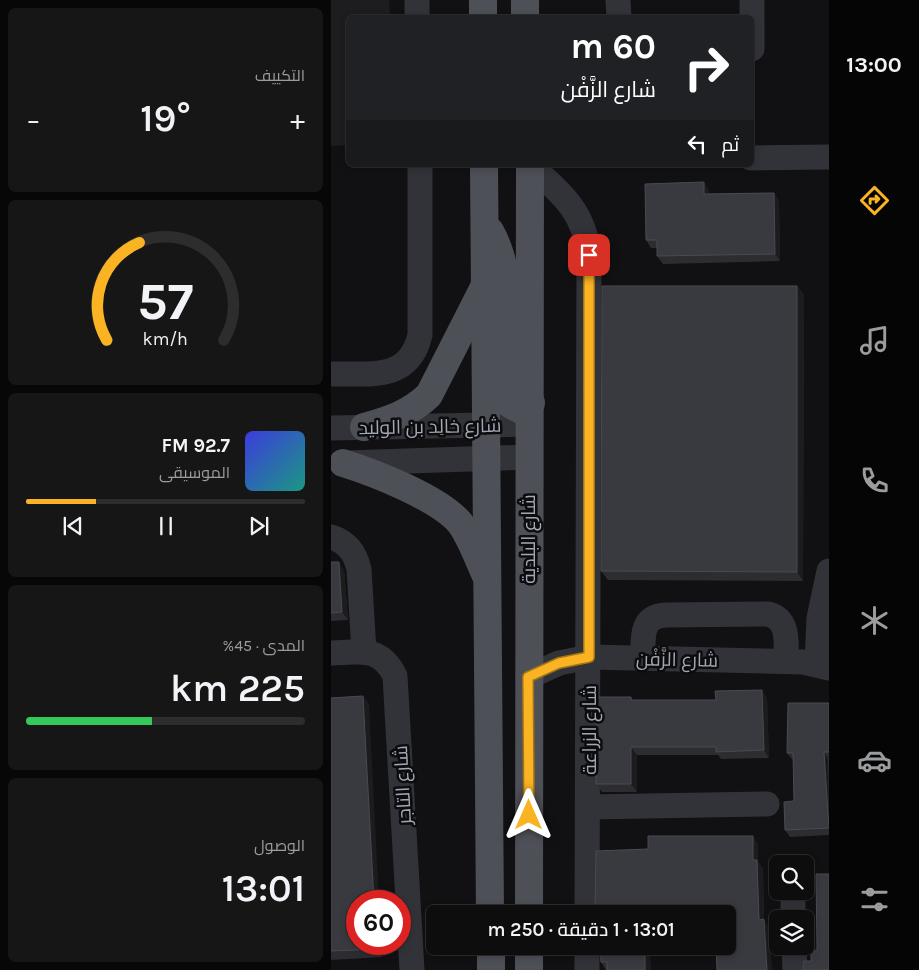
<!DOCTYPE html>
<html lang="ar">
<meta charset="utf-8">
<style>
:root{--surface:#0d0d0e;--page:#161617;--text:#f1f3f6;--muted:#9a9c9e;--line:#2d2d2e;--accent:#fab322}
body{margin:0;font-family:Karla,Cairo,sans-serif;background:var(--page);color:var(--text);direction:rtl;height:100vh;display:flex;flex-direction:column;font-size:19px;white-space:nowrap}
*{box-sizing:border-box;margin:0}
p{font-size:16px;color:var(--muted)}
.icon{flex:none;width:28px;height:28px;fill:none;stroke:currentColor;stroke-width:2;stroke-linecap:round;stroke-linejoin:round}
.map{position:relative;flex:1;overflow:hidden;direction:ltr}
.side{display:flex;flex-direction:column;gap:8px;padding:8px;background:#070708;width:331px}
.side>*{flex:none}
.guide{position:absolute;left:15px;top:15px;width:408px;height:152px;border-radius:8px;box-shadow:0 2px 8px #0003,0 0 0 1px var(--line);direction:rtl;background:#202124;color:#fff;overflow:hidden}
.controls{position:absolute;left:438px;top:855px;display:grid;gap:10px}
.controls a{display:grid;place-items:center;width:45px;height:45px;border-radius:8px;background:var(--surface);box-shadow:0 2px 8px #0003,0 0 0 1px var(--line);font-size:25px}
.speed{position:absolute;left:15px;top:890px;display:flex;gap:10px;font-size:25px;font-weight:700;text-align:center}
.speed>*{display:grid;place-content:center;width:65px;height:65px;border-radius:50%;background:var(--surface);box-shadow:0 2px 8px #0003,0 0 0 1px var(--line);line-height:1}
.speed .limit{border:8px solid #d22;background:#fff;color:#111}
.pin{position:absolute;display:grid;place-items:center;width:42px;height:42px;color:#fff;margin:-21px;border-radius:10px;box-shadow:0 2px 8px #0006}
.me{position:absolute;width:55px;margin:-28px;rotate:0deg;stroke-linejoin:round;filter:drop-shadow(0 0 4px #0008)}
.turn{display:flex;align-items:center;gap:18px;height:105px;padding:0 15px;font-size:22px}
.turn .icon{width:65px;height:65px;stroke-width:2.5}
.turn b{display:block;font-size:35px;line-height:42px}
.then{display:flex;align-items:center;height:48px;padding:0 15px;background:#0003;gap:10px;font-size:19px}
.big{font-size:38px;font-weight:600;line-height:1.1}
.side .widget{flex:1;display:flex;flex-direction:column;justify-content:center;gap:8px;min-width:0;padding:0 18px;border-radius:8px;background:var(--page)}
.side .dial{align-items:center;gap:0}
.dial svg{height:130px;overflow:visible;fill:none;stroke:var(--line);stroke-width:7;stroke-linecap:round;text-anchor:middle}
.dial text{fill:var(--text);stroke:none}
.song{display:flex;align-items:center;gap:15px}
.cover{width:60px;height:60px;border-radius:8px;background:linear-gradient(135deg,hsl(240 70% 55%),hsl(170 70% 35%))}
.played{height:5px;border-radius:2px;background:linear-gradient(90deg,var(--accent) 25%,var(--line) 25%)}
.keys{display:flex;justify-content:space-around;direction:ltr}
.heat{display:flex;justify-content:space-between;align-items:center;font-size:28px;direction:ltr}
.charge{height:8px;border-radius:4px;background:linear-gradient(90deg,#34c759 45%,var(--line) 0)}
.trip{position:absolute;left:95px;top:905px;width:310px;height:50px;border-radius:8px;background:var(--surface);box-shadow:0 2px 8px #0003,0 0 0 1px var(--line);font-weight:600;line-height:50px;text-align:center;direction:rtl}
main{display:flex;flex:1;min-height:0}
.tabs{display:flex;flex-direction:column;width:90px;justify-content:space-around;align-items:center;background:#050506;color:var(--muted)}
.tabs .icon{width:35px;height:35px}
.tabs .selected{color:var(--accent)}
.tabs b{font-size:22px;color:var(--text)}
.map>svg:first-child{display:block}
.built{fill:#1d1d20}
.lines{fill:none;stroke-linecap:round;stroke-linejoin:round}
.minor{stroke:#323338;stroke-width:25}
.major{stroke:#4e5057;stroke-width:28}
.wall{fill:#2d2d31}
.shaded-wall{fill:#1c1c1f}
.building{fill:#393a3f;stroke:#4a4b51}
.route-casing{stroke:#a27416;stroke-width:12}
.route{stroke:#fab322;stroke-width:9}
.labels{text-anchor:middle;stroke-width:5;stroke-linejoin:round;paint-order:stroke}
.street-label{font-size:19px;fill:#a2a7b4;stroke:#0c0c0e}
</style>
<main>
<nav class="tabs">
<b>13:00</b>
<svg class="icon selected" aria-label="directions" viewBox="0 0 24 24"><path d="M12 3l9 9-9 9-9-9zM9 14v-3h6M13 9l2 2-2 2"/></svg>
<svg class="icon" aria-label="music" viewBox="0 0 24 24"><path d="M9 18V5l10-2v13"/><circle cx="6" cy="18" r="3"/><circle cx="16" cy="16" r="3"/></svg>
<svg class="icon" aria-label="phone" viewBox="0 0 24 24"><path d="M5 4h4l2 5-3 2q2 4 5 5l2-3 5 2v4C11 20 4 13 5 4z"/></svg>
<svg class="icon" aria-label="climate" viewBox="0 0 24 24"><path d="M12 3v18M4 7l16 10M4 17L20 7"/></svg>
<svg class="icon" aria-label="car" viewBox="0 0 24 24"><path d="M5 17H2v-5l4-1 3-4h7l3 4 3 1v5h-3M9 17h6M6 11h13"/><circle cx="7" cy="17" r="2"/><circle cx="17" cy="17" r="2"/></svg>
<svg class="icon" aria-label="filters" viewBox="0 0 24 24"><path d="M4 7h16M4 17h16"/><circle cx="9" cy="7" r="2"/><circle cx="15" cy="17" r="2"/></svg>
</nav>
<div class="map">
<svg width="498" height="970" viewBox="0 0 498 970">
<rect width="100%" height="100%" fill="#111113"/>
<polygon class="built" points="0,0 58,0 59,17 18,18 17,145 0,146"/>
<g class="lines">
<g class="minor">
<polyline points="86,0 86,18"/>
<polyline points="287,0 288,18"/>
<polyline points="421,0 421,49"/>
<polyline points="420,158 498,157"/>
<path d="M199 165C231 194 253 211 258 255L256 914"/>
<path d="M0 374C39 373 78 382 89 335V165"/>
<polyline points="0,428 199,424"/>
<polyline points="15,463 198,457"/>
<path d="M0 537C16 542 24 552 28 569L33 652"/>
<path d="M0 653C29 652 49 646 64 676L81 970"/>
<path d="M312 659C312 638 309 616 335 615L437 614C459 619 455 644 455 661"/>
<polyline points="486,663 488,618 498,571"/>
<polyline points="197,677 228,663 258,657 472,662 498,668"/>
<polyline points="257,807 436,804"/>
<polyline points="462,891 462,919"/>
<polyline points="463,946 464,970"/>
<polyline points="256,970 256,946"/>
</g>
<g class="major">
<polyline points="152,0 152,18"/>
<polyline points="194,0 194,18"/>
<polyline points="153,165 159,914"/>
<path d="M159 231C186 278 175 347 178 399L180 405 190 410 196 408 200 403"/>
<path d="M33 427C58 420 78 414 98 395L152 289"/>
<path d="M12 463C44 473 108 498 129 523 140 538 147 559 155 576"/>
<polyline points="198,914 199,165"/>
<polyline points="160,946 160,970"/>
<polyline points="198,946 198,970"/>
</g>
</g>
<g class="wall">
<polygon points="378,190 378,194 443,193 448,201 449,261 332,264 326,256 326,248 320,248 315,240"/>
<polygon points="466,286 473,295 472,581 277,580 270,571"/>
<polygon points="0,562 13,570 17,620 0,621"/>
<polygon points="32,696 38,705 26,944 51,944 51,957 0,960 0,698"/>
<polygon points="300,697 302,700 385,700 436,698 438,758 390,759 387,755 306,755 306,792 271,792 265,784"/>
<polygon points="498,703 498,835 459,837 454,830 463,801 462,759 461,759 456,753"/>
<polygon points="427,844 427,862 432,868 433,920 438,927 396,914 265,914 264,912"/>
<polygon points="269,946 320,970 275,970 270,962"/>
</g>
<g class="shaded-wall">
<polygon points="373,182 378,190 379,202 373,194"/>
<polygon points="443,193 448,201 449,261 444,254"/>
<polygon points="466,286 473,295 472,581 466,572"/>
<polygon points="8,562 13,570 17,620 11,612"/>
<polygon points="431,690 436,698 438,758 433,750"/>
<polygon points="32,696 38,705 48,901 43,901"/>
<polygon points="300,747 306,755 306,792 300,784"/>
<polygon points="493,752 497,759 498,828"/>
<polygon points="422,836 427,844 427,862 432,868 433,920 438,927 441,970 436,970 428,920 422,860"/>
<polygon points="45,944 51,944 51,957 45,949"/>
<polygon points="314,946 319,946 320,970 314,970"/>
</g>
<g class="building">
<polygon points="373,182 373,194 443,193 444,254 326,256 326,240 315,240 314,184"/>
<polygon points="271,286 466,286 466,572 270,571"/>
<polygon points="0,562 8,562 11,612 0,613"/>
<polygon points="431,690 433,750 385,752 385,747 300,747 300,784 265,784 266,697 300,697 300,700 385,700 384,691"/>
<polygon points="32,696 43,901 26,901 26,944 45,944 45,949 0,951 0,698"/>
<polygon points="457,703 498,703 498,752 493,752 498,828 454,830 453,802 463,801 462,753 456,753"/>
<polygon points="317,836 422,836 422,860 426,860 428,920 433,919 436,970 386,970 385,946 396,946 396,914 383,914 383,909 312,912 312,914 268,914 268,911 264,912 265,851 317,849"/>
<polygon points="485,874 498,874 498,970 472,970 473,961 480,961 480,951 486,950"/>
<polygon points="269,946 314,946 314,970 276,970 276,962 270,962"/>
</g>
<g class="lines">
<g class="route-casing">
<polyline id="route" points="198,815 197,677 228,663 258,657 258,255"/>
</g>
<use href="#route" class="route"/>
</g>
<g class="labels">
<g class="street-label">
<text transform="translate(99 426) rotate(-1)" y="7">شارع خالِد بن الوليد</text>
<text transform="translate(197 539) rotate(-90)" y="7">شارع البلدية</text>
<text transform="translate(346 659) rotate(1)" y="7">شارع الزَّفْن</text>
<text transform="translate(258 730) rotate(-90)" y="7">شارع الزراعة</text>
<text transform="translate(71 785) rotate(-93)" y="7">شارع التاجر</text>
</g>
</g>
</svg>
<div class="controls">
<a><svg class="icon" aria-label="search" viewBox="0 0 24 24"><circle cx="10" cy="10" r="6"/><path d="M15 15l6 6"/></svg></a>
<a><svg class="icon" aria-label="layers" viewBox="0 0 24 24"><path d="M12 4l9 5-9 5-9-5zM3 14l9 5 9-5"/></svg></a>
</div>
<div class="speed"><div class="limit">60</div></div>
<div class="pin" style="left:258px;top:255px;background:#d93025"><svg class="icon" aria-label="arrive" viewBox="0 0 24 24"><path d="M6 21V4h12l-3 4 3 4H6"/></svg></div>
<svg class="me" style="left:198px;top:815px" viewBox="-20 -20 40 40"><path d="M0-17L14 15 0 8-14 15z" fill="#fab322" stroke="#fff" stroke-width="4"/></svg>
<div class="trip">13:01 · 1 دقيقة · 250 m</div>
<div class="guide">
<div class="turn"><svg class="icon" aria-label="right" viewBox="0 0 24 24"><path d="M7 20v-9h11M14 6l5 5-5 5"/></svg><div><b>60 m</b>شارع الزَّفْن</div></div>
<div class="then">ثم<svg class="icon" aria-label="left" viewBox="0 0 24 24"><path d="M17 20v-9H6M10 6l-5 5 5 5"/></svg></div>
</div>
</div>
<section class="side">
<div class="widget"><p>التكييف</p>
<div class="heat"><a>−</a><b class="big">19°</b><a>+</a></div>
</div>
<div class="widget dial"><svg viewBox="0 0 100 80">
<path d="M14 69A42 42 0 1 1 86 69"/>
<path d="M14 69A42 42 0 0 1 34 9" stroke="#fab322"/>
<text x="50" y="56" font-size="32" font-weight="700">57</text>
<text x="50" y="72" font-size="11">km/h</text>
</svg></div>
<div class="widget">
<div class="song"><i class="cover"></i><div><b>92.7 FM</b><p>الموسيقى</p></div></div>
<div class="played"></div>
<div class="keys"><svg class="icon" aria-label="previous" viewBox="0 0 24 24"><path d="M18 5L8 12l10 7zM5 5v14"/></svg><svg class="icon" aria-label="pause" viewBox="0 0 24 24"><path d="M8 5v14M16 5v14"/></svg><svg class="icon" aria-label="next" viewBox="0 0 24 24"><path d="M6 5l10 7-10 7zM19 5v14"/></svg></div>
</div>
<div class="widget"><p>المدى · 45%</p><b class="big">225 km</b><div class="charge"></div></div>
<div class="widget"><p>الوصول</p><b class="big">13:01</b></div>
</section>
</main>
